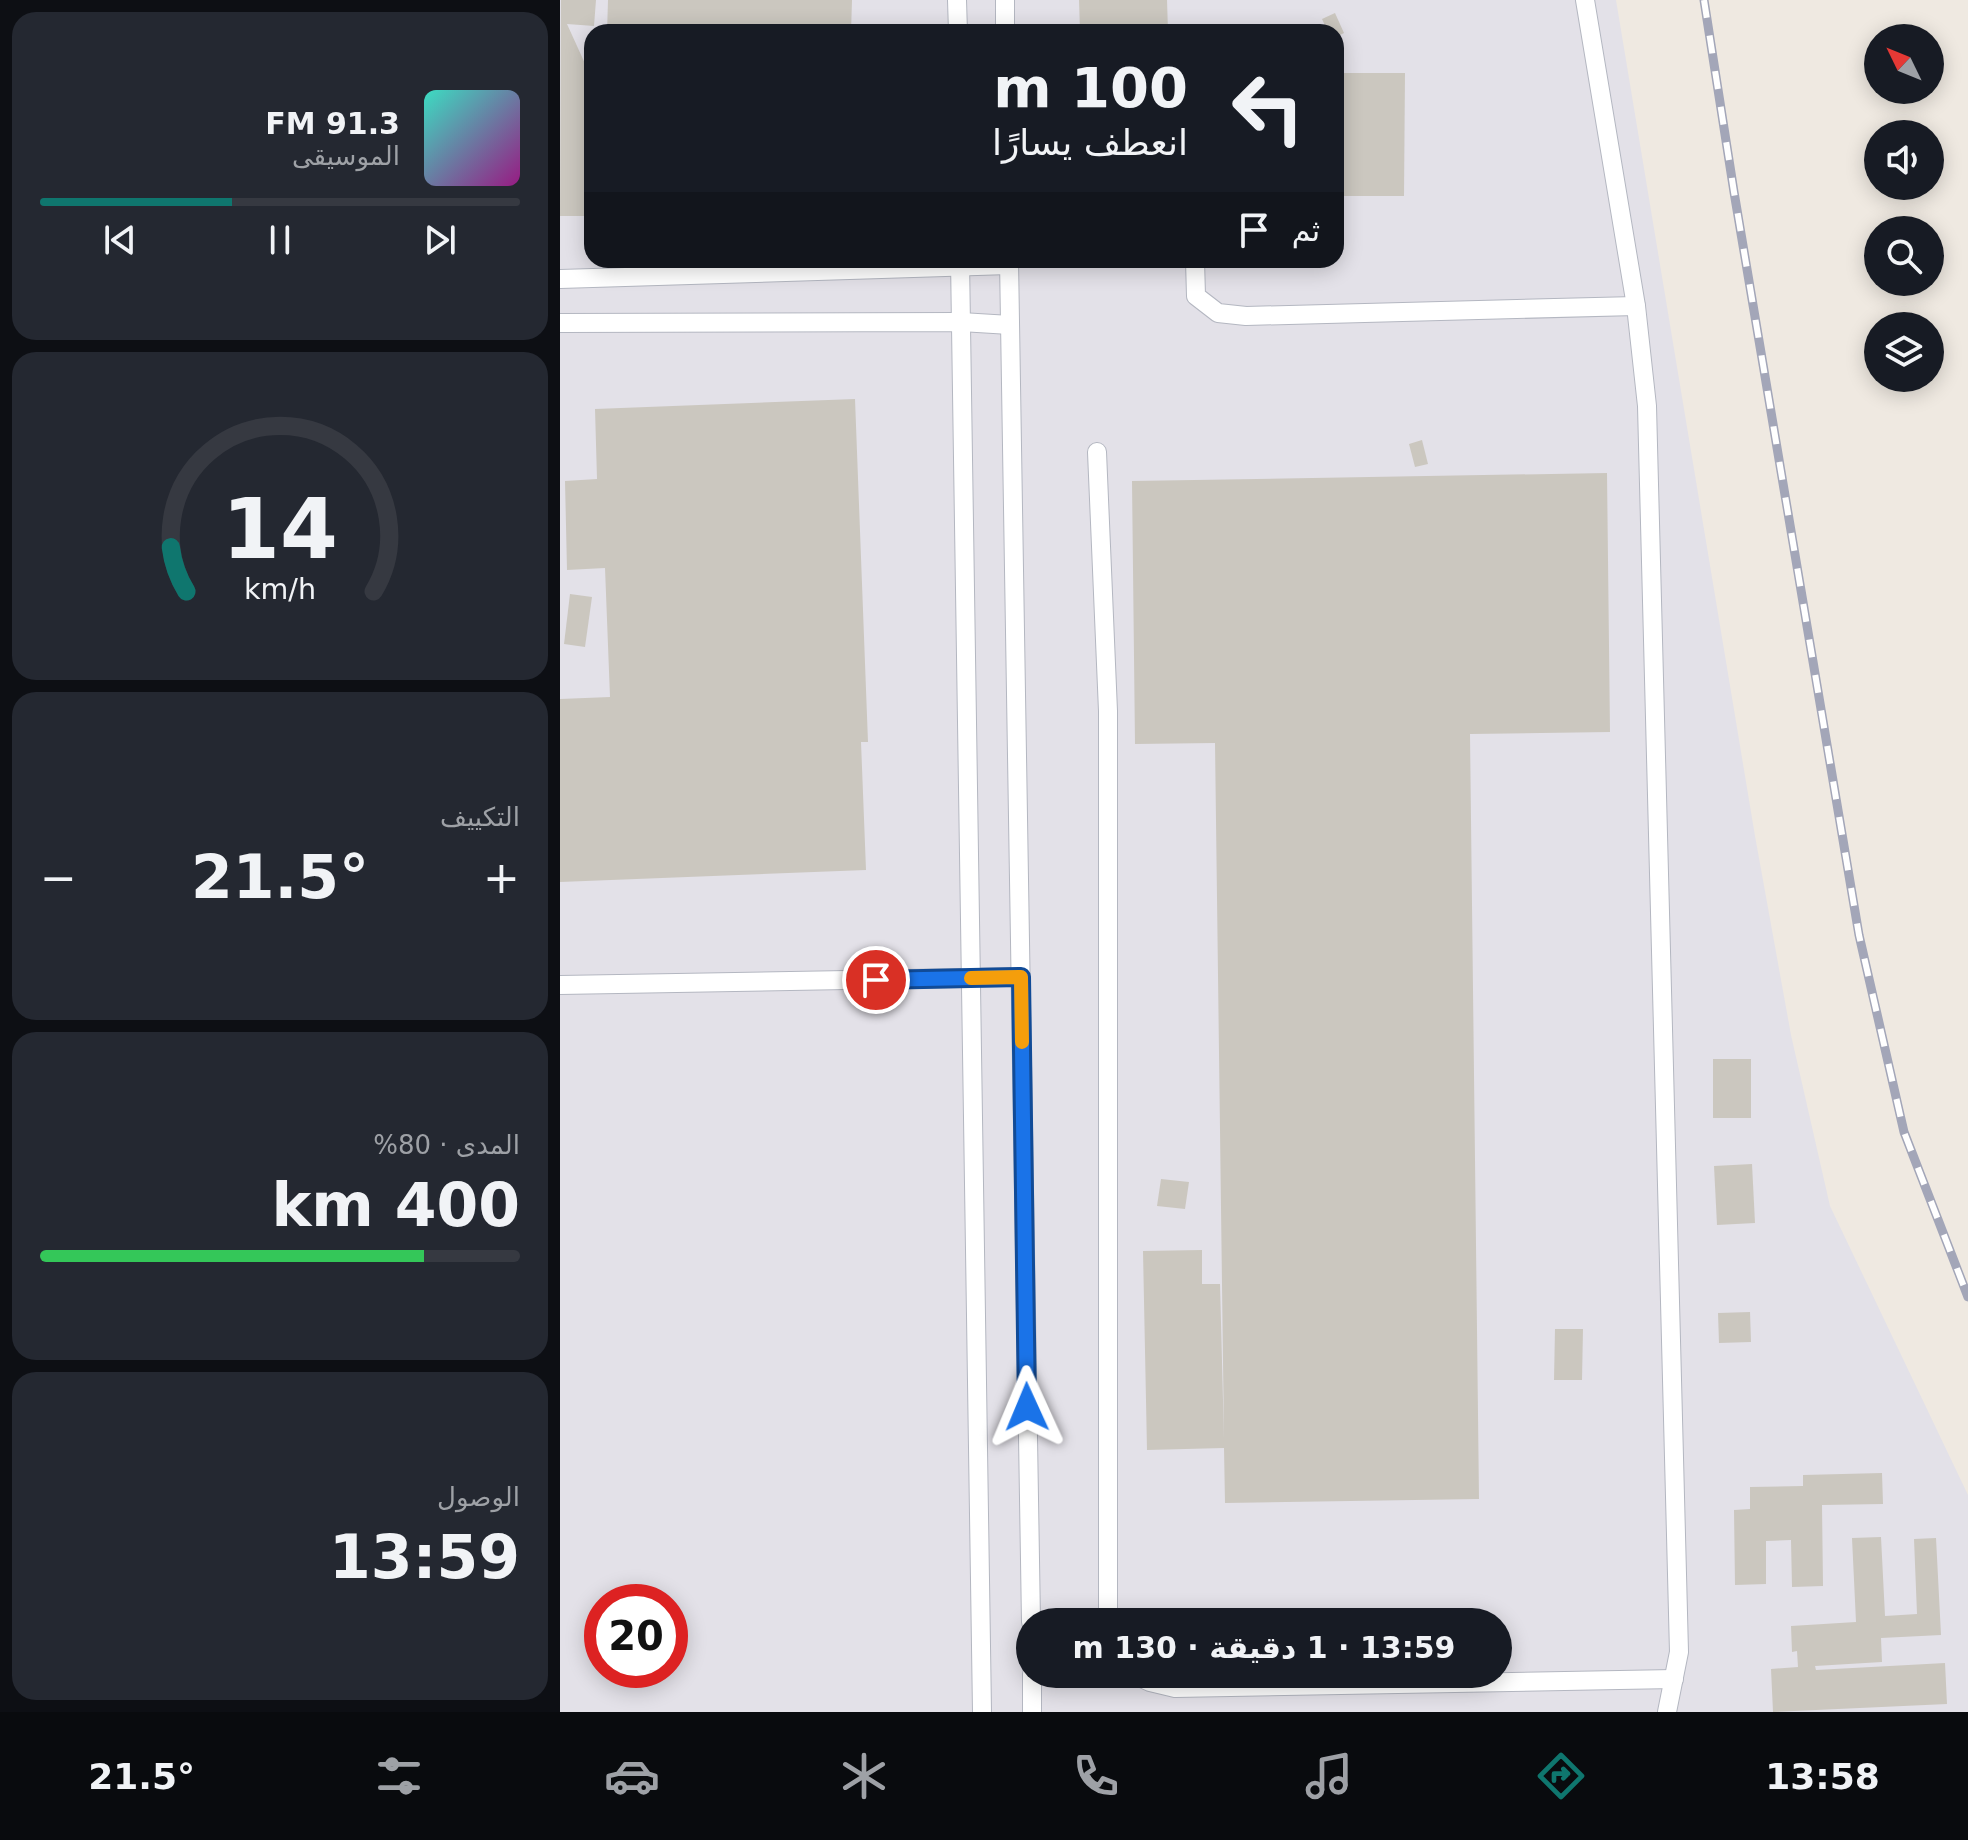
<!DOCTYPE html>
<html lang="ar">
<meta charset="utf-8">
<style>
:root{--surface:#171b24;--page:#242831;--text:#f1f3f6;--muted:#9ea1a6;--line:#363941;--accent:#0f766e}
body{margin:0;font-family:"DejaVu Sans",Cairo,sans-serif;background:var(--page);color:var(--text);direction:rtl;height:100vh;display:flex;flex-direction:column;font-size:30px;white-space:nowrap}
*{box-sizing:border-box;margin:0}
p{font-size:26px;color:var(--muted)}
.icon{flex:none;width:44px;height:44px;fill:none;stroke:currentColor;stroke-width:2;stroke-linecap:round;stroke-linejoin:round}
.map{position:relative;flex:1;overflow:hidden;direction:ltr}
.details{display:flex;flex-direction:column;gap:12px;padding:12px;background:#0d0f14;width:560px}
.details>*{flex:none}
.hud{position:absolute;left:24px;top:24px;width:760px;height:244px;border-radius:24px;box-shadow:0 4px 20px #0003;direction:rtl;background:#171b24;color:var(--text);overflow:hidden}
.needle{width:52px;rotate:313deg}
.fabs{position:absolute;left:1304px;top:24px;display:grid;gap:16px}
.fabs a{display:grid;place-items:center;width:80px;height:80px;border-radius:50%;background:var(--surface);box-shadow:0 4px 20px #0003;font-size:40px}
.speed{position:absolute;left:24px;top:1584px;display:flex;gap:16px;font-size:40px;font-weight:700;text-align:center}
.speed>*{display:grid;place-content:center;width:104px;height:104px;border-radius:50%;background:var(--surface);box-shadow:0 4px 20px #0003;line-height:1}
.speed .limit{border:12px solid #d22;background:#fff;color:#111}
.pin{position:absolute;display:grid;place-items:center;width:68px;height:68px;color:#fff;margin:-34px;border:4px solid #fff;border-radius:50%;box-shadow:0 2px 8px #0007}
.me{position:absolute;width:88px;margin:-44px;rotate:359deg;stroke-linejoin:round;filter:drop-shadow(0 0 6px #0008)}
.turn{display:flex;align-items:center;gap:28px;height:168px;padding:0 24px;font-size:36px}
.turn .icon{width:104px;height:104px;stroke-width:2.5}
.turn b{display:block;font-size:56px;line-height:68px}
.then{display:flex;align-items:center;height:76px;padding:0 24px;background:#0003;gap:16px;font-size:30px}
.big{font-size:60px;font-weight:700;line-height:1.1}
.details .card{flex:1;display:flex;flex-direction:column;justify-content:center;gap:12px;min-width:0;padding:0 28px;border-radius:24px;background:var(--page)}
.details .dial{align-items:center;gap:0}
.dial svg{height:208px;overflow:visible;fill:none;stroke:var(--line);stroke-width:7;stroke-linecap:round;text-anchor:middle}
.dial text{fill:var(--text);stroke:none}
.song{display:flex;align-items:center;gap:24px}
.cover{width:96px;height:96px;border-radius:12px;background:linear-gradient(135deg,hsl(170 70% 55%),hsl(310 70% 35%))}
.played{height:8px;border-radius:4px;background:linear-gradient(90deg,var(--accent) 40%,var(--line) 40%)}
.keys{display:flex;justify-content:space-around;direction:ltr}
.heat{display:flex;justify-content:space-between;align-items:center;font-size:44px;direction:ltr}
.charge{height:12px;border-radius:6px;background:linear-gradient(90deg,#34c759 80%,var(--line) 0)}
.trip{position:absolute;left:456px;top:1608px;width:496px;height:80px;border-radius:40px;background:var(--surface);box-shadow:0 4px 20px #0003;font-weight:700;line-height:80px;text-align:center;direction:rtl}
.tab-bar{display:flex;height:128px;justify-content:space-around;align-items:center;background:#090b0e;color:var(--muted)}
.tab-bar .icon{width:56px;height:56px}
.tab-bar .on{color:var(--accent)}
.tab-bar b{font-size:36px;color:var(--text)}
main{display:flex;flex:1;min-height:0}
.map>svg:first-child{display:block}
.industrial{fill:#e3e1e8;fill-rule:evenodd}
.building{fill:#cbc7bf}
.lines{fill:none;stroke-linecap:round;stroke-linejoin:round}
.lane-casing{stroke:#b4b7c1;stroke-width:20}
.lane{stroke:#fff;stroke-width:18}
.rail-casing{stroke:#a3a6b8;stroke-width:9}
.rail{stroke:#fff;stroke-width:6;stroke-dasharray:18;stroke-linecap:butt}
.route-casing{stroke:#114b97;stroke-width:20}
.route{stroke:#1a73e8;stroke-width:14}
.slow{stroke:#f59e0b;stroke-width:14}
</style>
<main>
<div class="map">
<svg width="1408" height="1712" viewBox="0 0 1408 1712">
<rect width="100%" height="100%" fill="#efe9e1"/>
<path class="industrial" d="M0 0H1056L1195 836 1231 1035 1270 1206 1408 1495V1712H0ZM32 32H776V260H32ZM42 1602H110V1670H42ZM470 1622H938V1674H470Z"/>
<g class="building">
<polygon points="1,0 36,0 34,26 7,24 32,79 32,216 0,216"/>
<polygon points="48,0 292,0 291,32 47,32"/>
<polygon points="519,0 607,0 608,32 520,32"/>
<polygon points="775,13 784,33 776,37 776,32 768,32 762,19"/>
<polygon points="776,73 845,73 844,196 776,196"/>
<polygon points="295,399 308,742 301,742 306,870 0,882 0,699 50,697 45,568 7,570 5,481 37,479 35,409"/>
<polygon points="862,440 868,464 855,467 849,444"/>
<polygon points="1047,473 1050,732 910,734 919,1499 665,1503 664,1448 587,1450 583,1251 642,1250 642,1284 660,1284 664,1439 655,743 575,744 572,481"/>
<polygon points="10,594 32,597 25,647 4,644"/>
<rect x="1153" y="1059" width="38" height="59"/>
<polygon points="1192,1164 1195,1223 1157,1225 1154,1166"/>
<polygon points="601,1179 629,1182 625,1209 597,1206"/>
<polygon points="1190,1312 1191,1342 1159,1343 1158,1313"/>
<polygon points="995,1329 1023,1329 1022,1380 994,1380"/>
<polygon points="1322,1473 1323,1504 1262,1505 1263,1586 1232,1587 1231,1540 1206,1541 1206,1584 1175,1585 1174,1510 1190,1509 1190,1487 1243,1486 1243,1475"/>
<polygon points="1321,1537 1325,1616 1357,1614 1354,1539 1376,1538 1381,1635 1321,1638 1322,1662 1255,1666 1256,1670 1385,1663 1387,1704 1213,1712 1211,1669 1238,1667 1237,1651 1232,1652 1231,1626 1296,1622 1292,1538"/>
</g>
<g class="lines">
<g class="lane-casing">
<g id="lane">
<polyline points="397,0 398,32"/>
<polyline points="445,0 445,32"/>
<polyline points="1025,0 1076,306 1087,406 1119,1652 1107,1712"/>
<polyline points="400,260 422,1712"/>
<polyline points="449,260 471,1622"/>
<polyline points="635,260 636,296 658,313 686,316 1076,306"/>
<polyline points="0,279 449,265"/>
<polyline points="0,323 401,322 450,325"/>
<polyline points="537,452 548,711 548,1622"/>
<polyline points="0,985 461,977"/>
<polyline points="472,1674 472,1712"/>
<polyline points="573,1674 590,1682 615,1688 1114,1679"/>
</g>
</g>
<use href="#lane" class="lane"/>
<g class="rail-casing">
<polyline id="rail" points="1144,0 1174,192 1299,935 1344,1132 1408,1297"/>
</g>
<use href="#rail" class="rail"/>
</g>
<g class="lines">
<g class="route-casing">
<polyline id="route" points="316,980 461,977 467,1407"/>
</g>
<use href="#route" class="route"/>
<polyline class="slow" points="411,978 461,977 462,1042"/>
</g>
</svg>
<div class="fabs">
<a><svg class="needle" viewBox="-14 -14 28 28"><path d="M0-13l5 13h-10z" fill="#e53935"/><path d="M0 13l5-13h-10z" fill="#9ea1a6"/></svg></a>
<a><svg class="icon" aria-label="sound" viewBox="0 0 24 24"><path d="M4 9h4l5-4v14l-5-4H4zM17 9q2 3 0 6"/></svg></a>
<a><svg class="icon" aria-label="search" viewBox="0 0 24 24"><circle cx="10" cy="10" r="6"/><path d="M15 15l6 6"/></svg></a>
<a><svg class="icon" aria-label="layers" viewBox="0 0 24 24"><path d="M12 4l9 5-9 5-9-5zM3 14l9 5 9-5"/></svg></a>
</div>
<div class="speed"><div class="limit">20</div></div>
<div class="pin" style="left:316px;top:980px;background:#d93025"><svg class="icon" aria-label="arrive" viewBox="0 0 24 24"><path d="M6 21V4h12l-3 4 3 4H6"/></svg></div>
<svg class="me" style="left:467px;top:1407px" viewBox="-20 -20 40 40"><path d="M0-17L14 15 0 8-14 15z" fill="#1a73e8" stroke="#fff" stroke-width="4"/></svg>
<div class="trip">13:59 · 1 دقيقة · 130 m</div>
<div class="hud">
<div class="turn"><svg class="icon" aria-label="left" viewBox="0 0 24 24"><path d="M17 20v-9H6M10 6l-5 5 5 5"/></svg><div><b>100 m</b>انعطف يسارًا</div></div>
<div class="then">ثم<svg class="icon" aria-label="arrive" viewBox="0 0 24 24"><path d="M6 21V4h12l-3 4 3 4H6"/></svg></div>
</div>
</div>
<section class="details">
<div class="card">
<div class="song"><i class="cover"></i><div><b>91.3 FM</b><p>الموسيقى</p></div></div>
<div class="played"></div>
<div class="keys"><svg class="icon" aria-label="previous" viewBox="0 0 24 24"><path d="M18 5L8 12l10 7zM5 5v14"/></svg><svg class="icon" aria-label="pause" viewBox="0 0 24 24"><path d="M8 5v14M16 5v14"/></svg><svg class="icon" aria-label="next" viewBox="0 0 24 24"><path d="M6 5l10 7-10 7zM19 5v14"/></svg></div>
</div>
<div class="card dial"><svg viewBox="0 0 100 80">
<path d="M14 69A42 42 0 1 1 86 69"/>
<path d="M14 69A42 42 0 0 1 8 52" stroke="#0f766e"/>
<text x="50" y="56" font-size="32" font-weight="700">14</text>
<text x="50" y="72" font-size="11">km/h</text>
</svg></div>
<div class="card"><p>التكييف</p>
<div class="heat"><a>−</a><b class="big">21.5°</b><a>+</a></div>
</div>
<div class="card"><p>المدى · 80%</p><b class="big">400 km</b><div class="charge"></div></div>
<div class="card"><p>الوصول</p><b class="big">13:59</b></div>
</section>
</main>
<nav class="tab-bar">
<b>13:58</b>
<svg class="icon on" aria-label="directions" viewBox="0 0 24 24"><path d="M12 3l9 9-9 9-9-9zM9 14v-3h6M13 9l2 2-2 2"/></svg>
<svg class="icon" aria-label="music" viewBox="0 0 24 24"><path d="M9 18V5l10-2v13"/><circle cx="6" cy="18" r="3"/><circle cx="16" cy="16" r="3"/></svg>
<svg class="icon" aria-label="phone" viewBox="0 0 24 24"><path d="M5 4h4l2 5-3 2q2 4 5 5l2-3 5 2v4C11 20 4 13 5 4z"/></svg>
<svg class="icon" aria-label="climate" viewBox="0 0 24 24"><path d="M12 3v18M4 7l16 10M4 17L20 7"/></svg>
<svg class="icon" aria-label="car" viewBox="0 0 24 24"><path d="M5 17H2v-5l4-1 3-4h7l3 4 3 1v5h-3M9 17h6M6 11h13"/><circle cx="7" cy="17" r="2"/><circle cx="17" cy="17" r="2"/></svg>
<svg class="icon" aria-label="filters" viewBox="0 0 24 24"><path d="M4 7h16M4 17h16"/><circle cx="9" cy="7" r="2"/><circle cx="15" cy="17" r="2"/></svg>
<b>21.5°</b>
</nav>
